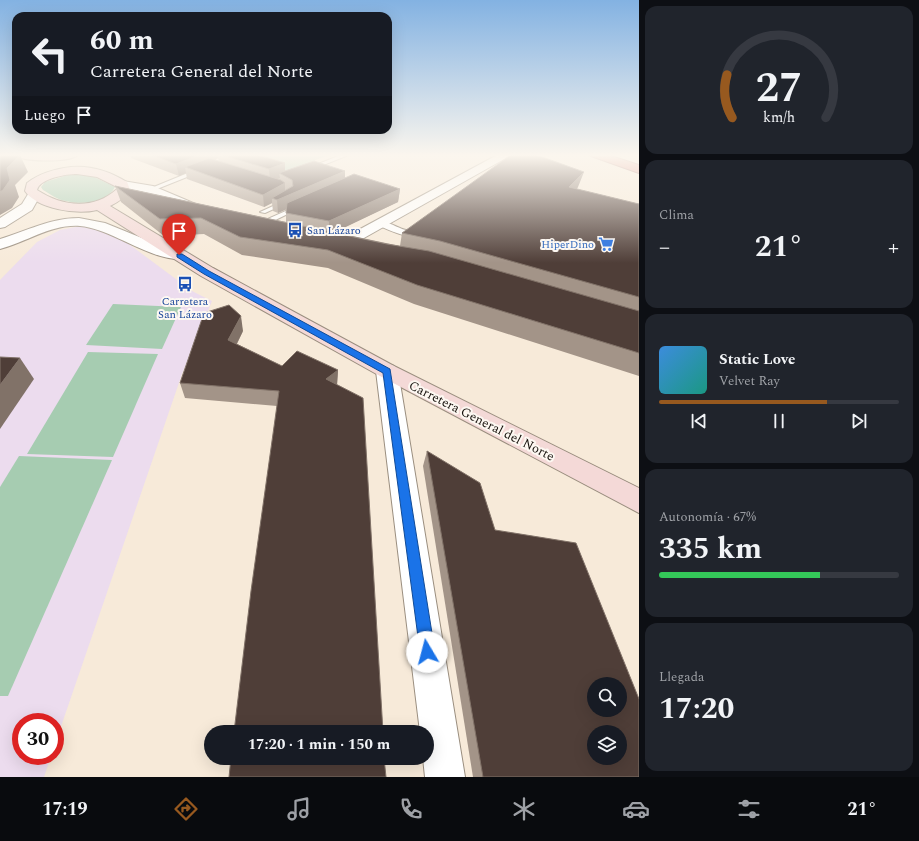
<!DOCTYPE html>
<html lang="es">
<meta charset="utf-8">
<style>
:root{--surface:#171b24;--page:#20242c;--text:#f1f3f6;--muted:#9ea1a6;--line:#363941;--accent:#97591f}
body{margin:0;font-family:Spectral,serif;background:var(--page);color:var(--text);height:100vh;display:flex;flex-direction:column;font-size:15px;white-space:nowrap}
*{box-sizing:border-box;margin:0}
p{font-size:13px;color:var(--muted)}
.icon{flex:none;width:22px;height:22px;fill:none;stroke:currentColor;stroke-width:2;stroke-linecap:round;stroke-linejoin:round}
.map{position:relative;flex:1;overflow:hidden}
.side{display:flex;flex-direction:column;gap:6px;padding:6px;background:#0d0f14;width:280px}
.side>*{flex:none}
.top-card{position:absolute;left:12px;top:12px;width:380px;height:122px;border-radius:12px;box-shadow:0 4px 16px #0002;background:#171b24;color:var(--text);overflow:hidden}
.buttons{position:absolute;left:587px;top:677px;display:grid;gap:8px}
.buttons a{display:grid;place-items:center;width:40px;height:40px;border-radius:50%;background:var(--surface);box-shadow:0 4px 16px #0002;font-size:20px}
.speed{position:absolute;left:12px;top:713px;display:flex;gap:8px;font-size:20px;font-weight:700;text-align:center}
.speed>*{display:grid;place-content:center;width:52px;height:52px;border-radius:50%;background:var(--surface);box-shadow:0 4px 16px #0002;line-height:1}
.speed .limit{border:6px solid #d22;background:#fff;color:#111}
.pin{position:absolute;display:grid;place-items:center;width:34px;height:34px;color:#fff;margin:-41px -17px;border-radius:50% 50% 50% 0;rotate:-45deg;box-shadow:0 0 4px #0007}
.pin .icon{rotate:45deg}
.me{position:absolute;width:44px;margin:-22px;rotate:352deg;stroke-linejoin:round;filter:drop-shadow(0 0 3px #0008)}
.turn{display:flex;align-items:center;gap:14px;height:84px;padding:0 12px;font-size:18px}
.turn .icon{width:52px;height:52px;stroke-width:2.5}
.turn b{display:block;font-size:28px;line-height:34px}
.then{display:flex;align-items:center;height:38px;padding:0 12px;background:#0003;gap:8px;font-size:15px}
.big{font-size:30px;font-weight:700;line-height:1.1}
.side .widget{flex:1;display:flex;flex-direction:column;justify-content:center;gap:6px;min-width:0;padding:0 14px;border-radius:12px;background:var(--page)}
.side .dial{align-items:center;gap:0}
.dial svg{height:104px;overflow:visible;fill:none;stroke:var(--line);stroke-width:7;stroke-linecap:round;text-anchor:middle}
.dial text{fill:var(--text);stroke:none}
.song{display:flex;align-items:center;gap:12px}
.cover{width:48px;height:48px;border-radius:6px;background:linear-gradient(135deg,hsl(210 70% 55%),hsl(170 70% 35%))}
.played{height:4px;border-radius:2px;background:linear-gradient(90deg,var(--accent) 70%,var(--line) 70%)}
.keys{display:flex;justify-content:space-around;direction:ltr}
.heat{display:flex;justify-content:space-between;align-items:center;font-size:22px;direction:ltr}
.charge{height:6px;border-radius:3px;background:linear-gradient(90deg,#34c759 67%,var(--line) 0)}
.trip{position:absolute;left:204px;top:725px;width:230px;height:40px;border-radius:20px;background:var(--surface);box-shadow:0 4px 16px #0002;font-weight:700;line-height:40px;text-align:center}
.dock{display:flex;height:64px;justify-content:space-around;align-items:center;background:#090b0e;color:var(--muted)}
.dock .icon{width:28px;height:28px}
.dock .active{color:var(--accent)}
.dock b{font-size:18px;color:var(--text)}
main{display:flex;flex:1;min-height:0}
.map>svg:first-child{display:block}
.education{fill:#ecdcee}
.green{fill:#a6ccb1}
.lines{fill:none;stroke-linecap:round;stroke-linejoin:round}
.lane-casing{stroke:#9a8e7f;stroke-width:2}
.street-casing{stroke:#9a8e7f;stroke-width:2}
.secondary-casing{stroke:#9a8e7f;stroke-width:2}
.highway-casing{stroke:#965854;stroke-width:2}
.lane{fill:#fff;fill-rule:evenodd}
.street{fill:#fff;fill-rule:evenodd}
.secondary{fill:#f4d9d7;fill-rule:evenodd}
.highway{fill:#db7f7a;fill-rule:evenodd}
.wall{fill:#a39488;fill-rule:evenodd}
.shaded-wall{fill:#817268}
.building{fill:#4f3e38;stroke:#817268;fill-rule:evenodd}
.route{fill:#1a73e8;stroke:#114b97}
.labels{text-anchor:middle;stroke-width:4;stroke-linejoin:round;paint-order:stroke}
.far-transit-label{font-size:11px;fill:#164399;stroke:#fdf8f2;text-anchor:start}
.far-shop-label{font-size:11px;fill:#366cbe;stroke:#fdf8f2;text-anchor:end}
.street-label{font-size:13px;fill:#16110c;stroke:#fdf8f2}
</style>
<main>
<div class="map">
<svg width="639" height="777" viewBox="0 0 639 777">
<rect width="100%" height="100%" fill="#f7ead9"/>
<polygon class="education" points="86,225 118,236 192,291 212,301 182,374 55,744 55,722 21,722 21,756 51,756 44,777 0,777 0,280 37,242 60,230"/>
<g class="green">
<polygon points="248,154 331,154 285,172"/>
<path d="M71 174 92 176 115 187C107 203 81 205 66 201 58 200 50 194 43 190L41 187 45 182Z"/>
<polygon points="113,304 181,307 162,349 86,345"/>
<polygon points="88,352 158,354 113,457 27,454"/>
<polygon points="19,456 112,460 8,696 0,696 0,487"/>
</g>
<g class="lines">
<g class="lane-casing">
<g id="lane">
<polygon points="343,154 351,154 311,170 306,169"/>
<polygon points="200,168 203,170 202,171 132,199 127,198"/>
<polygon points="284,201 289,202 265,213 260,212"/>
<polygon points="297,206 302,207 261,227 254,225"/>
<path d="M377 221C387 220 397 228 406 230 411 232 415 230 419 233 408 241 388 229 377 225Z"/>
</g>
</g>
<g class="street-casing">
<g id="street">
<polygon points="499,154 513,154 348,247 338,247 335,244 338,241"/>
<polygon points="123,181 153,186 198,205 200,208 198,211 188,211 146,192 119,188 117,185"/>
<polygon points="35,190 41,194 32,210 5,227 0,228 0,218 22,204 30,191"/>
<path d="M79 218 105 223 159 245 185 252 187 255 185 258C157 265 111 228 80 226 51 224 27 242 0 249V239C27 231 50 218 79 218Z"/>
<polygon points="387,364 394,366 398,371 465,777 425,777 423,758 427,758 427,732 420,732 376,371 380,366"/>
</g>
</g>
<g class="secondary-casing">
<g id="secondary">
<path d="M21 154H79C71 163 32 161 21 158L19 156Z"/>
<path d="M71 167C91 165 111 172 127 182L130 190C125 198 118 202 110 206L213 268 394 366 639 488V513L380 376 201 276 97 210C77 215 37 209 25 191L27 183C40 173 55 169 71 167ZM77 174 97 177 117 187V189C94 210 63 207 37 190 40 178 67 174 77 174Z"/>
</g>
</g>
<g class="highway-casing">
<polygon id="highway" points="589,154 605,154 639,165 639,173 591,156"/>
</g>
<use href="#lane" class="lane"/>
<use href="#street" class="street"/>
<use href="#secondary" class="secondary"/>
<use href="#highway" class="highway"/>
</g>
<g class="wall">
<path d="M130 154H255L285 163V171H345V178L400 189 398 202 334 232 400 246 402 233 578 187 577 189 639 204V376L414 304 328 268 242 255 204 234 164 236 121 202 115 186 286 222V209L278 213 273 211 272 203 264 207 187 179 186 173 179 176 131 158ZM218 158 219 161 215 160Z"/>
<polygon points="243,331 237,344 282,366 338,370 337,385 277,406 185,398 180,383"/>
<polygon points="427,451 495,530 639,777 473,777 423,466"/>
</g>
<g class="shaded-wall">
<polygon points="202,154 218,154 218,158 208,164 185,167 186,173 179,176 176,164"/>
<polygon points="20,155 28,172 15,185 19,197 12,208 0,215 0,192 7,168"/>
<polygon points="285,163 285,175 279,173 280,178 270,181 269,169"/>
<polygon points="345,171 345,184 278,213 277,200 272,198 272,203 264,207 263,195 285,183 285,196"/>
<polygon points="584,172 578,187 563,203 569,187"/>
<polygon points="400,189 398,202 329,235 329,221"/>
<polygon points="241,316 243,331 231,355 228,340"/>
<polygon points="20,358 34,379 0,429 0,385"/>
<polygon points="338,370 337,385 326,379"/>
</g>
<g class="building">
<polygon points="0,154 19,154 20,155 7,168 10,180 3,190 0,192"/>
<polygon points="149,154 202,154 176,164"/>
<polygon points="218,154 255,154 285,163 269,169"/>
<polygon points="512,154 534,154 584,172 569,187 639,204 639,297 440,241 402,233"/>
<polygon points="209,158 281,180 285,183 263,195 185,167"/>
<polygon points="314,161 345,171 277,200 272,198 293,186 292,180 279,173"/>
<polygon points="354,174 400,189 329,221 286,213 287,203"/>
<polygon points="115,186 387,244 429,251 639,311 639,353 417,285 328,250 240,237 201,218 160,219"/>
<polygon points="229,305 241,316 228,340 282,366 297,351 338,370 326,379 363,398 383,732 234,732 251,591 279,391 180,383 204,313"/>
<polygon points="0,357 20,358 0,385"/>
<path d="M427 451 480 483 495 530 576 543 639 699V777H483ZM594 684H620V710H594ZM594 732H620V758H594Z"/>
<polygon points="231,758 384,758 386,777 229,777"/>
</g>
<linearGradient id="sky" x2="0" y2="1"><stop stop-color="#83b2e2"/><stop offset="0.59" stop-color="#fbf6ee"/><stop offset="1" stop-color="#fbf6ee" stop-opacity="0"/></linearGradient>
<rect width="639" height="263" fill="url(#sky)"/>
<polygon class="route" points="177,254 182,254 209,271 390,369 435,652 432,657 427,659 422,657 420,652 383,373 204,274 177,257"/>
<defs>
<g id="bus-bare" transform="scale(1.2)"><path d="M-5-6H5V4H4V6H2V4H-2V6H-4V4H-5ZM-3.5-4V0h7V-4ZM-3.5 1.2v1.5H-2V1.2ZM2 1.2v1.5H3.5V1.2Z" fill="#1a4fb4" stroke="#fdf8f2" stroke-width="2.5" paint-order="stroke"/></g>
<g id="supermarket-bare" transform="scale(1.2)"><path d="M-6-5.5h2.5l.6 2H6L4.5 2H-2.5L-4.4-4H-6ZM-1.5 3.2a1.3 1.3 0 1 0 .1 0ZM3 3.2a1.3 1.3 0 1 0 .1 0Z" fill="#3f7fe0" stroke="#fdf8f2" stroke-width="2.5" paint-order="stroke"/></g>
</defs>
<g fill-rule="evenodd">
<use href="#bus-bare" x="295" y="230"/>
<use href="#supermarket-bare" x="606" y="244"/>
<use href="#bus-bare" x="185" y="284"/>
</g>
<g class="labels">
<g class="far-transit-label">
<text x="307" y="234">San Lázaro</text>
<text x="185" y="305" text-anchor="middle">Carretera<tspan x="185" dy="13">San Lázaro</tspan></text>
</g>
<g class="far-shop-label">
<text x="594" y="248">HiperDino</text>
</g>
<g class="street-label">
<text transform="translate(482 420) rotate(27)" y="5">Carretera General del Norte</text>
</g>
</g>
</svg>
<div class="buttons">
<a><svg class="icon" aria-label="search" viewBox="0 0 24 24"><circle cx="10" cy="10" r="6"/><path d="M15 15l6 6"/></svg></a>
<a><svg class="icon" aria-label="layers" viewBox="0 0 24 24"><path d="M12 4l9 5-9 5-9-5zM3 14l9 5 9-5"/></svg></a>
</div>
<div class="speed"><div class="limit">30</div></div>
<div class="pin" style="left:179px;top:255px;background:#d93025"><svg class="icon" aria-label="arrive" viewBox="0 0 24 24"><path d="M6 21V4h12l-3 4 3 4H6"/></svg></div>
<svg class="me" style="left:427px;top:652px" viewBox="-20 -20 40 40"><circle r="19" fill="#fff"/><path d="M0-13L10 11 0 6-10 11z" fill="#1a73e8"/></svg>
<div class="trip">17:20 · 1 min · 150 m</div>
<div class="top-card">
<div class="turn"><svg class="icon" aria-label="left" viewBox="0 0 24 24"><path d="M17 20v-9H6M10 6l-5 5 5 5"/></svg><div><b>60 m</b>Carretera General del Norte</div></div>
<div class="then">Luego<svg class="icon" aria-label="arrive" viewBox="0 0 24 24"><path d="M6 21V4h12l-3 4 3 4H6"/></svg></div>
</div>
</div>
<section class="side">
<div class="widget dial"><svg viewBox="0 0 100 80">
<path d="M14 69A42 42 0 1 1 86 69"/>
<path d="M14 69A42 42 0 0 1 10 36" stroke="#97591f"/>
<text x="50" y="56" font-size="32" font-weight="700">27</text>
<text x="50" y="72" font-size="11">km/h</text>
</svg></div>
<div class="widget"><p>Clima</p>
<div class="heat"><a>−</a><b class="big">21°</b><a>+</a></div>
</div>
<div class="widget">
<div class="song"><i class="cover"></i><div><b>Static Love</b><p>Velvet Ray</p></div></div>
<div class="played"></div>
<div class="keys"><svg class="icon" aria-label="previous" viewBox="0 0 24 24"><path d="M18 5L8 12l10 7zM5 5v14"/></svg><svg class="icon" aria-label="pause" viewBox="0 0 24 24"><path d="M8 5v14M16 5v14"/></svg><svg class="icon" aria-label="next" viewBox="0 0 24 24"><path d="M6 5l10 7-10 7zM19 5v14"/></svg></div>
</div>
<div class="widget"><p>Autonomía · 67%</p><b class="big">335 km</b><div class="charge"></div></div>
<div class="widget"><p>Llegada</p><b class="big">17:20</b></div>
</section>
</main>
<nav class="dock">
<b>17:19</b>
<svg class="icon active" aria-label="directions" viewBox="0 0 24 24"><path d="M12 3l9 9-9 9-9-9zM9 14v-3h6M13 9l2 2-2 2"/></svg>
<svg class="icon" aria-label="music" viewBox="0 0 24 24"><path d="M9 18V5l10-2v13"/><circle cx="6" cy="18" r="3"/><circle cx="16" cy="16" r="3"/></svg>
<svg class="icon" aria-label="phone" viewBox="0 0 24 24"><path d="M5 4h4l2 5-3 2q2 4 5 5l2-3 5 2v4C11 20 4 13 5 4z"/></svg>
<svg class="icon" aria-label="climate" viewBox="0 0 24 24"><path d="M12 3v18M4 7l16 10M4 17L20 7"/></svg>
<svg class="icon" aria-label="car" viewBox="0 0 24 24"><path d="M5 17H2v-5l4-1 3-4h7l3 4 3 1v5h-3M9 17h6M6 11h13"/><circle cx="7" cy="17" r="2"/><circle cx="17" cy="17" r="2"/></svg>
<svg class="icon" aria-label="filters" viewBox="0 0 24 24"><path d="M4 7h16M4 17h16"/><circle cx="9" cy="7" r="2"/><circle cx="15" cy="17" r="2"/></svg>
<b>21°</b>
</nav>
